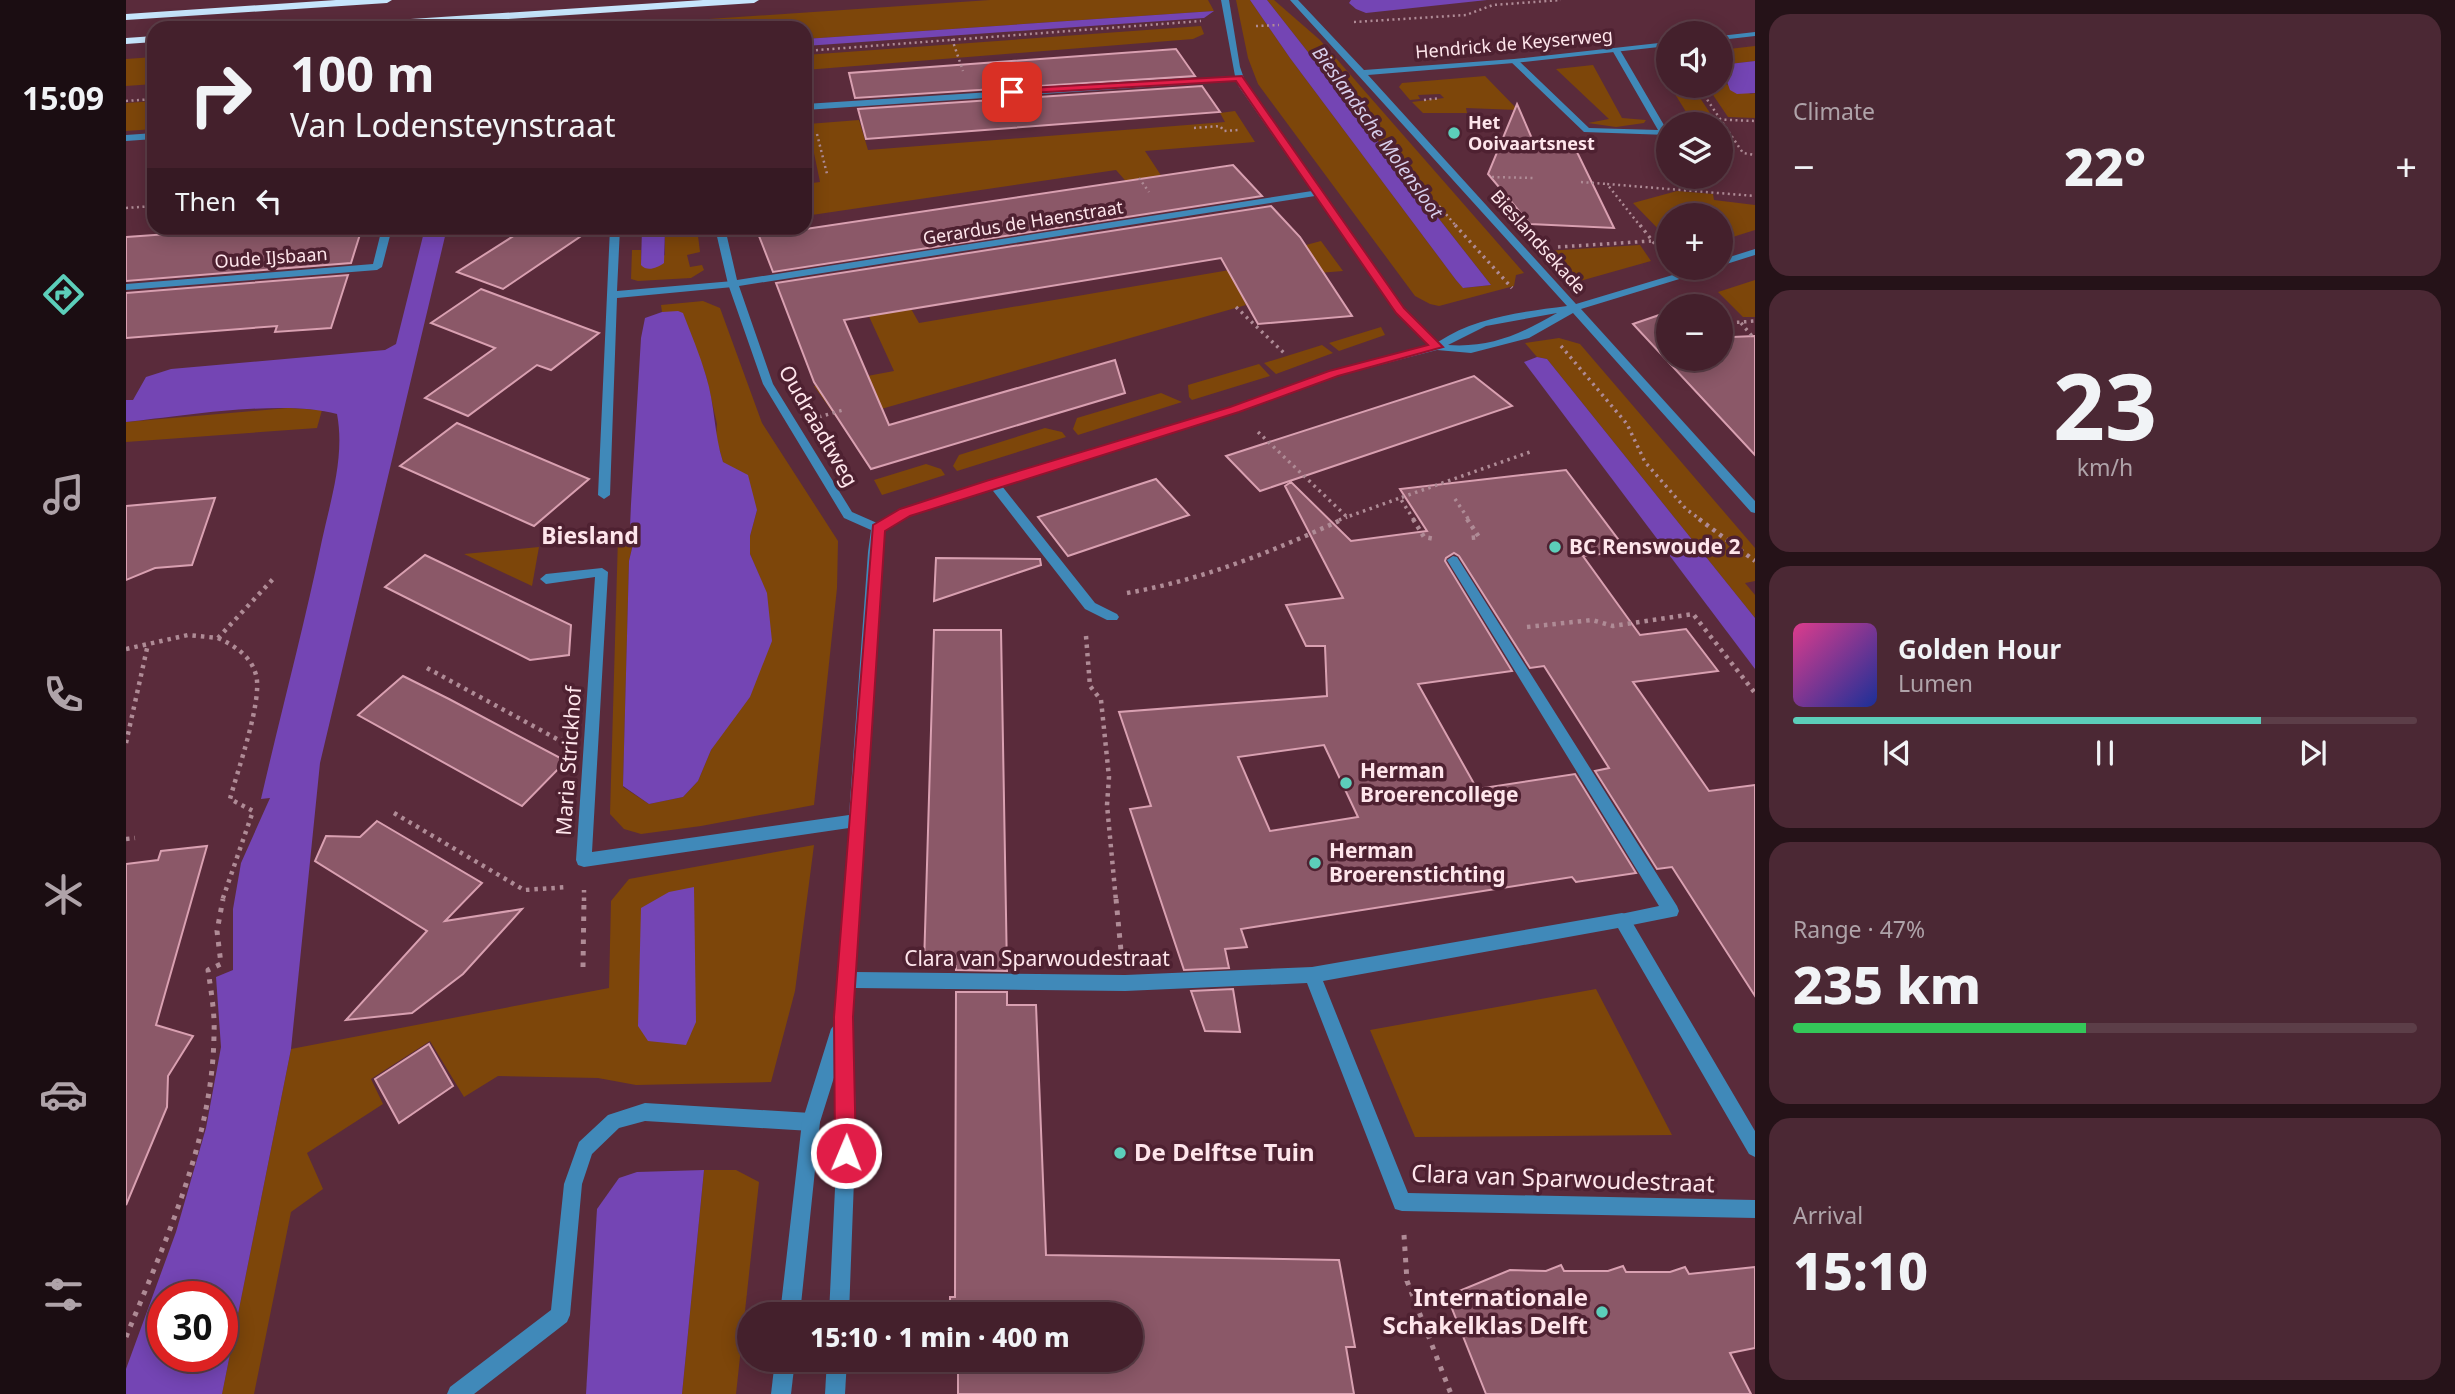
<!DOCTYPE html>
<meta charset="utf-8">
<style>
:root{--surface:#44202c;--page:#4b2834;--text:#f1f3f6;--muted:#afa3a9;--line:#5c3e48;--accent:#5cceba}
body{margin:0;font-family:"Noto Sans",sans-serif;background:var(--page);color:var(--text);height:100vh;display:flex;flex-direction:column;font-size:26px;white-space:nowrap}
*{box-sizing:border-box;margin:0}
p{font-size:23px;color:var(--muted)}
.icon{flex:none;width:38px;height:38px;fill:none;stroke:currentColor;stroke-width:2;stroke-linecap:round;stroke-linejoin:round}
.map{position:relative;flex:1;overflow:hidden}
.details{display:flex;flex-direction:column;gap:14px;padding:14px;background:#251218;width:700px}
.details>*{flex:none}
.hud{position:absolute;left:21px;top:21px;width:665px;height:214px;border-radius:21px;box-shadow:0 4px 18px #0003,0 0 0 2px var(--line);background:#44202c;color:var(--text);overflow:hidden}
.buttons{position:absolute;left:1530px;top:21px;display:grid;gap:14px}
.buttons a{display:grid;place-items:center;width:77px;height:77px;border-radius:50%;background:var(--surface);box-shadow:0 4px 18px #0003,0 0 0 2px var(--line);font-size:35px}
.speed{position:absolute;left:21px;top:1281px;display:flex;gap:14px;font-size:35px;font-weight:700;text-align:center}
.speed>*{display:grid;place-content:center;width:91px;height:91px;border-radius:50%;background:var(--surface);box-shadow:0 4px 18px #0003,0 0 0 2px var(--line);line-height:1}
.speed .limit{border:10px solid #d22;background:#fff;color:#111}
.pin{position:absolute;display:grid;place-items:center;width:60px;height:60px;color:#fff;margin:-30px;border-radius:14px;box-shadow:0 4px 10px #0006}
.me{position:absolute;width:77px;margin:-38px;rotate:1deg;stroke-linejoin:round;filter:drop-shadow(0 0 5px #0008)}
.turn{display:flex;align-items:center;gap:24px;height:147px;padding:0 28px;font-size:32px}
.turn .icon{width:91px;height:91px;stroke-width:2.5}
.turn b{display:block;font-size:49px;line-height:60px}
.then{display:flex;align-items:center;height:66px;padding:0 28px;background:#0003;gap:14px;font-size:26px}
.big{font-size:52px;font-weight:800;line-height:1.1}
.details .tile{flex:1;display:flex;flex-direction:column;justify-content:center;gap:10px;min-width:0;padding:0 24px;border-radius:21px;background:var(--page)}
.details .dial{align-items:center;gap:0}
.dial b{font-size:91px;line-height:1}
.song{display:flex;align-items:center;gap:21px}
.cover{width:84px;height:84px;border-radius:10px;background:linear-gradient(135deg,hsl(330 70% 55%),hsl(230 70% 35%))}
.played{height:7px;border-radius:4px;background:linear-gradient(90deg,var(--accent) 75%,var(--line) 75%)}
.keys{display:flex;justify-content:space-around;direction:ltr}
.heat{display:flex;justify-content:space-between;align-items:center;font-size:38px;direction:ltr}
.charge{height:10px;border-radius:5px;background:linear-gradient(90deg,#34c759 47%,var(--line) 0)}
.trip{position:absolute;left:611px;top:1302px;width:406px;height:70px;border-radius:35px;background:var(--surface);box-shadow:0 4px 18px #0003,0 0 0 2px var(--line);font-weight:800;line-height:70px;text-align:center}
main{display:flex;flex:1;min-height:0}
.dock{display:flex;flex-direction:column;width:126px;justify-content:space-around;align-items:center;background:#1b0d12;color:var(--muted)}
.dock .icon{width:49px;height:49px}
.dock .current{color:var(--accent)}
.dock b{font-size:32px;color:var(--text)}
.map>svg:first-child{display:block}
.green{fill:#7d460a}
.water{fill:#7445b4;fill-rule:evenodd}
.building{fill:#8b5868;stroke:#d9a0b1;stroke-width:2;fill-rule:evenodd}
.lines{fill:none;stroke-linecap:round;stroke-linejoin:round}
.path-far3{stroke:#af8b96;stroke-width:2.5;stroke-dasharray:2 3.5;stroke-linecap:butt}
.path-far2{stroke:#af8b96;stroke-width:3.5;stroke-dasharray:2.5 4.5;stroke-linecap:butt}
.path-far1{stroke:#af8b96;stroke-width:4.5;stroke-dasharray:3.5 5;stroke-linecap:butt}
.path{stroke:#af8b96;stroke-width:5;stroke-dasharray:4.5 7;stroke-linecap:butt}
.service{fill:#4089b9;fill-rule:evenodd}
.minor{fill:#4089b9;fill-rule:evenodd}
.motorway{fill:#c6e5fc;fill-rule:evenodd}
.route{fill:#e11d48;stroke:#92132f;stroke-width:2}
.poi-dot{fill:#5cceba;stroke:#4e2131;stroke-width:2.5}
.labels{text-anchor:middle;stroke-width:7;stroke-linejoin:round;paint-order:stroke}
.far-street-label{font-size:18px;fill:#fee5eb;stroke:#4e2131}
.far-poi-label{font-size:18px;font-weight:bold;fill:#fee5eb;stroke:#4e2131;text-anchor:start}
.far-water-label{font-size:19px;font-style:italic;fill:#d7ceeb;stroke:#4e2131}
.street-label{font-size:21px;fill:#fee5eb;stroke:#4e2131}
.poi-label{font-size:21px;font-weight:bold;fill:#fee5eb;stroke:#4e2131;text-anchor:start}
.neighbourhood-label{font-size:23px;font-weight:bold;fill:#fee5eb;stroke:#4e2131}
.near-poi-label{font-size:24px;font-weight:bold;fill:#fee5eb;stroke:#4e2131;text-anchor:start}
.near-street-label{font-size:24px;fill:#fee5eb;stroke:#4e2131}
</style>
<main>
<nav class="dock">
<b>15:09</b>
<svg class="icon current" aria-label="directions" viewBox="0 0 24 24"><path d="M12 3l9 9-9 9-9-9zM9 14v-3h6M13 9l2 2-2 2"/></svg>
<svg class="icon" aria-label="music" viewBox="0 0 24 24"><path d="M9 18V5l10-2v13"/><circle cx="6" cy="18" r="3"/><circle cx="16" cy="16" r="3"/></svg>
<svg class="icon" aria-label="phone" viewBox="0 0 24 24"><path d="M5 4h4l2 5-3 2q2 4 5 5l2-3 5 2v4C11 20 4 13 5 4z"/></svg>
<svg class="icon" aria-label="climate" viewBox="0 0 24 24"><path d="M12 3v18M4 7l16 10M4 17L20 7"/></svg>
<svg class="icon" aria-label="car" viewBox="0 0 24 24"><path d="M5 17H2v-5l4-1 3-4h7l3 4 3 1v5h-3M9 17h6M6 11h13"/><circle cx="7" cy="17" r="2"/><circle cx="17" cy="17" r="2"/></svg>
<svg class="icon" aria-label="filters" viewBox="0 0 24 24"><path d="M4 7h16M4 17h16"/><circle cx="9" cy="7" r="2"/><circle cx="15" cy="17" r="2"/></svg>
</nav>
<div class="map">
<svg width="1629" height="1394" viewBox="0 0 1629 1394">
<rect width="100%" height="100%" fill="#5a2b3b"/>
<g class="green">
<polygon points="864,0 1082,0 1088,11 679,39 679,28 449,28"/>
<polygon points="1110,0 1124,0 1164,58 1330,280 1338,288 1365,285 1141,0 1148,0 1194,40 1398,273 1390,275 1388,286 1313,306 1304,304 1289,296 1132,84 1122,58"/>
<polygon points="1075,26 1078,34 1067,39 679,70 679,55"/>
<polygon points="1629,46 1629,61 1595,65 1600,84 1625,94 1629,93 1629,118 1602,117 1581,86 1594,86 1594,50"/>
<polygon points="28,57 28,84 0,86 0,59"/>
<polygon points="1467,65 1496,118 1520,120 1518,123 1490,127 1462,123 1483,119 1430,69"/>
<polygon points="1359,76 1392,110 1340,108 1341,113 1297,113 1286,102 1318,98 1314,94 1292,95 1294,99 1284,100 1273,87 1276,83"/>
<polygon points="1544,86 1566,86 1586,116 1562,115"/>
<polygon points="28,101 28,129 0,131 0,103"/>
<polygon points="1109,111 1129,142 1019,151 1038,180 1005,187 990,170 679,216 679,184 694,182 682,124 733,120 742,150 1099,122 1094,113"/>
<polygon points="1551,191 1587,194 1588,200 1629,205 1629,230 1594,241 1594,215 1542,215 1542,239 1507,203"/>
<polygon points="539,228 571,228 574,252 561,255 564,267 576,265 578,270 565,278 512,281 505,279 506,250 515,250 515,265 539,255"/>
<polygon points="1195,241 1217,271 1108,280 1120,305 713,421 688,386 768,371 730,288 770,282 793,323 1186,256 1180,245"/>
<polygon points="1514,245 1525,261 1454,281 1442,276 1420,251"/>
<polygon points="1629,280 1629,317 1617,317 1592,292"/>
<polygon points="577,301 594,308 636,423 712,541 711,588 688,805 575,826 515,834 498,829 484,814 492,537 509,535 503,561 497,787 523,804 557,797 572,781 585,750 603,722 624,697 641,594 624,554 624,536 631,510 597,462 590,438 591,424 580,376 557,314 536,312 535,305"/>
<polygon points="1255,327 1259,335 1213,351 1203,343"/>
<polygon points="1433,338 1454,344 1629,548 1629,581 1619,583 1629,595 1629,618 1421,359 1411,357 1399,343"/>
<polygon points="1196,345 1207,353 1150,374 1138,363"/>
<polygon points="1133,364 1144,376 1066,400 1063,397 1062,385"/>
<polygon points="1035,393 1056,402 952,435 947,429 951,418"/>
<polygon points="162,408 196,410 191,428 0,442 0,422"/>
<polygon points="919,428 936,432 940,437 831,471 827,466 833,455"/>
<polygon points="800,464 815,469 819,475 756,495 748,480"/>
<polygon points="413,547 406,586 338,554"/>
<polygon points="688,845 669,991 645,1082 510,1085 472,1078 372,1076 338,1097 304,1041 245,1079 257,1104 181,1153 197,1189 165,1212 128,1394 96,1394 165,1049 483,988 485,901 503,879"/>
<polygon points="1470,989 1546,1135 1289,1137 1244,1030"/>
<polygon points="578,1170 610,1170 633,1182 610,1394 556,1394"/>
</g>
<g class="water">
<polygon points="1124,0 1141,0 1365,285 1337,288 1330,280 1164,58"/>
<polygon points="1225,0 1361,0 1240,13 1230,9 1223,3"/>
<polygon points="1088,11 1078,18 679,46 679,39"/>
<polygon points="1629,61 1629,93 1611,94 1604,90 1595,65"/>
<path d="M299 228H321L194 763 165 1049 96 1394H0V1369L50 1232 80 1128 95 1047 90 977 107 970V909L115 863 144 798 135 799C155 712 178 627 196 540 205 499 219 456 211 414 156 399 59 416 0 422V400H7L20 377 45 369 259 350 270 344ZM37 1297H96V1356H37Z"/>
<path d="M516 228H539L538 263C531 268 521 272 515 265Z"/>
<path d="M552 311 557 313C565 334 574 355 580 376 589 405 588 434 597 462L622 475 631 510 624 536V554L641 593 646 641 624 697 585 750 572 781 557 797 523 804 497 786 503 561 511 527H504L505 504 515 338 519 318 536 312Z"/>
<polygon points="1411,357 1421,359 1629,618 1629,669 1398,362"/>
<polygon points="568,887 570,1022 560,1045 522,1041 512,1026 515,908 543,892"/>
<polygon points="578,1170 556,1394 460,1394 471,1209 493,1178 511,1172"/>
</g>
<g class="building">
<polygon points="1050,49 1069,76 729,98 723,73"/>
<polygon points="1076,86 1094,112 740,139 732,109"/>
<polygon points="1391,104 1407,141 1431,142 1435,151 1451,152 1488,228 1404,224 1362,174"/>
<polygon points="1107,165 1136,196 647,272 633,236"/>
<polygon points="1145,206 1174,237 1226,316 1132,324 1095,258 718,320 763,425 989,360 999,393 745,469 688,382 650,283"/>
<polygon points="128,228 236,228 225,263 0,281 0,237"/>
<polygon points="400,228 467,228 377,289 331,272"/>
<polygon points="222,275 205,328 149,332 151,326 0,338 0,293"/>
<polygon points="355,289 473,333 425,370 411,365 342,416 299,398 369,348 305,323"/>
<polygon points="1542,312 1542,359 1594,359 1594,329 1606,337 1629,336 1629,455 1507,324"/>
<polygon points="1348,376 1386,406 1134,491 1100,456"/>
<polygon points="331,423 463,479 408,526 274,466"/>
<path d="M1440 470 1501 551 1457 556 1514 635 1560 629 1592 671 1507 682 1583 791 1629 785V996L1546 867 1531 869 1469 771 1483 768 1418 666 1404 668 1333 556 1328 553 1320 558 1319 561 1386 671 1292 684 1351 789 1449 774 1510 873 1450 882 1446 877 1115 929 1121 947 1099 949 1103 968 1058 970 1004 809 1025 806 993 712 1201 696 1199 646H1180L1160 605 1217 598 1159 486 1165 482 1225 541 1301 531 1274 489ZM1198 745 1232 817 1144 831 1112 757Z"/>
<polygon points="1030,479 1063,515 942,556 912,517"/>
<polygon points="89,498 66,565 29,568 0,580 0,506"/>
<polygon points="299,555 445,625 443,655 404,660 259,587"/>
<polygon points="810,558 914,559 915,565 808,601"/>
<polygon points="808,630 875,630 881,971 830,970 830,966 798,965"/>
<polygon points="277,676 323,699 440,761 396,806 232,715"/>
<polygon points="251,821 356,883 319,921 396,909 337,974 286,1013 220,1020 301,931 189,861 200,836 234,837"/>
<polygon points="81,846 30,1025 67,1036 42,1076 41,1107 0,1205 0,864 32,860 35,851"/>
<polygon points="1107,989 1114,1032 1079,1031 1065,991"/>
<polygon points="830,992 881,992 881,1005 910,1005 920,1255 1213,1260 1229,1347 1220,1347 1228,1394 832,1394 832,1365 823,1365 823,1360 1004,1360 1004,1314 824,1314 824,1297 829,1297"/>
<polygon points="303,1044 327,1086 273,1123 249,1079"/>
<polygon points="1435,1265 1438,1271 1482,1271 1497,1266 1500,1272 1544,1272 1559,1267 1563,1274 1629,1267 1629,1348 1604,1353 1625,1394 1360,1394 1321,1296 1384,1270 1420,1271"/>
</g>
<g class="lines">
<g class="path-far3">
<polyline points="1228,22 1340,15 1367,5 1435,0"/>
<polyline points="1130,26 1153,25"/>
<polyline points="826,39 837,71"/>
<polyline points="679,51 1075,21"/>
<polyline points="1572,86 1617,153 1629,155"/>
<polyline points="1298,100 1314,98"/>
<polyline points="0,101 28,99"/>
<polyline points="1560,118 1629,121"/>
<polyline points="1068,128 1094,126 1098,131 1113,130"/>
<polyline points="691,134 701,174"/>
<polyline points="1366,177 1408,178"/>
<polyline points="1013,178 1023,192"/>
<polyline points="1455,182 1481,184"/>
<polyline points="1313,206 1331,227"/>
<polyline points="0,208 28,206"/>
<polyline points="1515,227 1481,184 1629,196"/>
</g>
<g class="path-far2">
<polyline points="1329,225 1386,288"/>
<polyline points="1514,225 1536,253"/>
<polyline points="1432,247 1525,241"/>
<polyline points="1578,297 1587,306"/>
<polyline points="1110,307 1158,353"/>
<polyline points="1594,314 1602,323 1629,321"/>
<polyline points="1615,323 1626,336"/>
<polyline points="1435,346 1501,424 1519,462 1560,509 1575,520"/>
<polyline points="693,417 717,410"/>
<polyline points="1132,432 1221,517 1274,498"/>
<polyline points="1329,499 1343,520"/>
<polyline points="1213,520 1221,517"/>
<polyline points="1288,520 1274,498 1404,452"/>
</g>
<g class="path-far1">
<polyline points="1287,519 1298,537 1309,539"/>
<polyline points="1341,519 1353,537 1344,538"/>
<polyline points="1573,519 1629,561"/>
<path d="M1001 593C1076 580 1148 551 1217 519"/>
<polyline points="1401,627 1466,620 1487,626 1567,614 1629,693"/>
<polyline points="960,636 964,686 975,700 983,777 981,805 990,901"/>
<path d="M92 638C109 646 125 656 130 675 137 700 111 772 104 799L127 811 96 901"/>
<polyline points="0,649 62,635 92,638 147,579"/>
<polyline points="301,668 431,739 436,739"/>
<polyline points="0,743 22,644"/>
<polyline points="268,813 398,890 442,887"/>
<polyline points="0,839 9,838"/>
<polyline points="458,901 458,890"/>
</g>
<g class="path">
<polyline points="990,899 995,951"/>
<polyline points="457,967 458,899"/>
<polyline points="1278,1235 1281,1281 1325,1394"/>
<path d="M0 1337C39 1242 87 1139 88 1034 89 1013 85 991 82 970L95 964 91 931 97 899"/>
</g>
<g class="service">
<polygon points="1487,48 1494,50 1542,132 1541,135 1458,132 1384,61 1391,59 1463,128 1532,130 1486,50"/>
<polygon points="484,228 494,228 491,291 607,281 612,284 607,287 491,298 484,495 478,499 472,495"/>
<polygon points="868,480 872,481 969,603 991,614 993,617 991,620 981,620 959,609 864,487 862,484"/>
<polygon points="1327,556 1331,557 1551,906 1553,911 1551,916 1496,927 1490,925 1488,920 1490,915 1533,906 1321,560"/>
<polygon points="519,1103 685,1113 691,1116 694,1122 691,1128 685,1131 519,1121 493,1128 466,1154 456,1184 444,1315 441,1322 348,1394 321,1394 324,1387 425,1310 438,1184 453,1142 482,1115"/>
</g>
<g class="minor">
<path d="M1095 0H1103L1114 67 1121 87 1278 308 1312 342C1350 317 1396 312 1441 306L1164 0H1172L1238 70 1388 59 1542 42V46L1388 63 1242 75 1450 304 1570 268H1585L1583 270 1455 309 1629 501V513L1625 512 1447 313 1403 338 1345 353 1311 350 1211 376 1112 412 783 515 758 530 754 552 729 972 999 975 1186 967 1496 913 1502 915 1629 1131V1157L1623 1154 1492 928 1197 981 1282 1193 1629 1200V1218L1276 1211 1269 1209 1181 983 999 991 728 988 727 1017 730 1126 723 1314H703L712 1126 711 1068 694 1122 674 1314H654L676 1122 705 1029 710 1023 723 828 458 867 452 865 450 860 469 577 420 584 414 579 420 574 476 568 482 572 466 852 723 815 742 552 745 530 718 518 637 384 602 284 589 228H599L611 280 1186 191 1113 87 1111 81 679 110V104L1109 76ZM1189 196 1270 312 1304 346 1203 372 1104 408 775 509 751 523 726 512 647 384 613 286ZM1431 313C1395 334 1364 348 1322 345L1360 326Z"/>
<polygon points="1629,32 1629,36 1594,40 1594,36"/>
<polygon points="28,133 28,139 0,141 0,135"/>
<polygon points="256,228 266,228 256,267 251,270 0,290 0,284 247,264"/>
<polygon points="1629,249 1629,255 1594,266 1594,260"/>
<polygon points="649,1360 669,1360 665,1394 645,1394"/>
<polygon points="701,1360 721,1360 719,1394 699,1394"/>
</g>
<g class="motorway">
<polygon points="210,0 266,0 261,3 0,20 0,14"/>
<polygon points="577,0 633,0 628,3 246,28 187,28 193,25"/>
<polygon points="28,36 28,42 0,44 0,38"/>
</g>
</g>
<polygon class="route" points="1116,76 1278,308 1317,347 1212,376 1113,412 784,516 759,531 727,1017 730,1153 727,1160 720,1163 713,1160 709,1153 708,1017 747,525 774,509 863,480 1104,407 1203,371 1302,345 1270,313 1110,81 886,94 882,92 886,89"/>
<g class="poi-dot">
<circle cx="1328" cy="133" r="7"/>
<circle cx="1429" cy="547" r="7"/>
<circle cx="1220" cy="783" r="7"/>
<circle cx="1189" cy="863" r="7"/>
<circle cx="994" cy="1153" r="7"/>
<circle cx="1476" cy="1312" r="7"/>
</g>
<g class="labels">
<g class="far-street-label">
<text transform="translate(1388 44) rotate(-5)" y="6">Hendrick de Keyserweg</text>
<text transform="translate(897 223) rotate(-9)" y="6">Gerardus de Haenstraat</text>
<text transform="translate(1412 242) rotate(48)" y="6">Bieslandsekade</text>
<text transform="translate(145 258) rotate(-4)" y="6">Oude IJsbaan</text>
</g>
<g class="far-poi-label">
<text x="1342" y="129">Het<tspan x="1342" dy="21">Ooivaartsnest</tspan></text>
</g>
<g class="far-water-label">
<text transform="translate(1252 132) rotate(54)" y="7">Bieslandsche Molensloot</text>
</g>
<g class="street-label">
<text transform="translate(692 426) rotate(60)" y="7">Oudraadtweg</text>
<text transform="translate(443 761) rotate(-86)" y="7">Maria Strickhof</text>
<text x="911" y="966">Clara van Sparwoudestraat</text>
</g>
<g class="poi-label">
<text x="1443" y="554">BC Renswoude 2</text>
<text x="1234" y="778">Herman<tspan x="1234" dy="24">Broerencollege</tspan></text>
<text x="1203" y="858">Herman<tspan x="1203" dy="24">Broerenstichting</tspan></text>
</g>
<g class="neighbourhood-label">
<text x="464" y="544">Biesland</text>
</g>
<g class="near-poi-label">
<text x="1008" y="1161">De Delftse Tuin</text>
<text x="1462" y="1306" text-anchor="end">Internationale<tspan x="1462" dy="28">Schakelklas Delft</tspan></text>
</g>
<g class="near-street-label">
<text transform="translate(1437 1179) rotate(2)" y="8">Clara van Sparwoudestraat</text>
</g>
</g>
</svg>
<div class="buttons">
<a><svg class="icon" aria-label="sound" viewBox="0 0 24 24"><path d="M4 9h4l5-4v14l-5-4H4zM17 9q2 3 0 6"/></svg></a>
<a><svg class="icon" aria-label="layers" viewBox="0 0 24 24"><path d="M12 4l9 5-9 5-9-5zM3 14l9 5 9-5"/></svg></a>
<a>+</a>
<a>−</a>
</div>
<div class="speed"><div class="limit">30</div></div>
<div class="pin" style="left:886px;top:92px;background:#d93025"><svg class="icon" aria-label="arrive" viewBox="0 0 24 24"><path d="M6 21V4h12l-3 4 3 4H6"/></svg></div>
<svg class="me" style="left:720px;top:1153px" viewBox="-20 -20 40 40"><circle r="17" fill="#e11d48" stroke="#fff" stroke-width="3"/><path d="M0-11L8 9 0 5-8 9z" fill="#fff"/></svg>
<div class="trip">15:10 · 1 min · 400 m</div>
<div class="hud">
<div class="turn"><svg class="icon" aria-label="right" viewBox="0 0 24 24"><path d="M7 20v-9h11M14 6l5 5-5 5"/></svg><div><b>100 m</b>Van Lodensteynstraat</div></div>
<div class="then">Then<svg class="icon" aria-label="left" viewBox="0 0 24 24"><path d="M17 20v-9H6M10 6l-5 5 5 5"/></svg></div>
</div>
</div>
<section class="details">
<div class="tile"><p>Climate</p>
<div class="heat"><a>−</a><b class="big">22°</b><a>+</a></div>
</div>
<div class="tile dial"><b>23</b><p>km/h</p></div>
<div class="tile">
<div class="song"><i class="cover"></i><div><b>Golden Hour</b><p>Lumen</p></div></div>
<div class="played"></div>
<div class="keys"><svg class="icon" aria-label="previous" viewBox="0 0 24 24"><path d="M18 5L8 12l10 7zM5 5v14"/></svg><svg class="icon" aria-label="pause" viewBox="0 0 24 24"><path d="M8 5v14M16 5v14"/></svg><svg class="icon" aria-label="next" viewBox="0 0 24 24"><path d="M6 5l10 7-10 7zM19 5v14"/></svg></div>
</div>
<div class="tile"><p>Range · 47%</p><b class="big">235 km</b><div class="charge"></div></div>
<div class="tile"><p>Arrival</p><b class="big">15:10</b></div>
</section>
</main>
